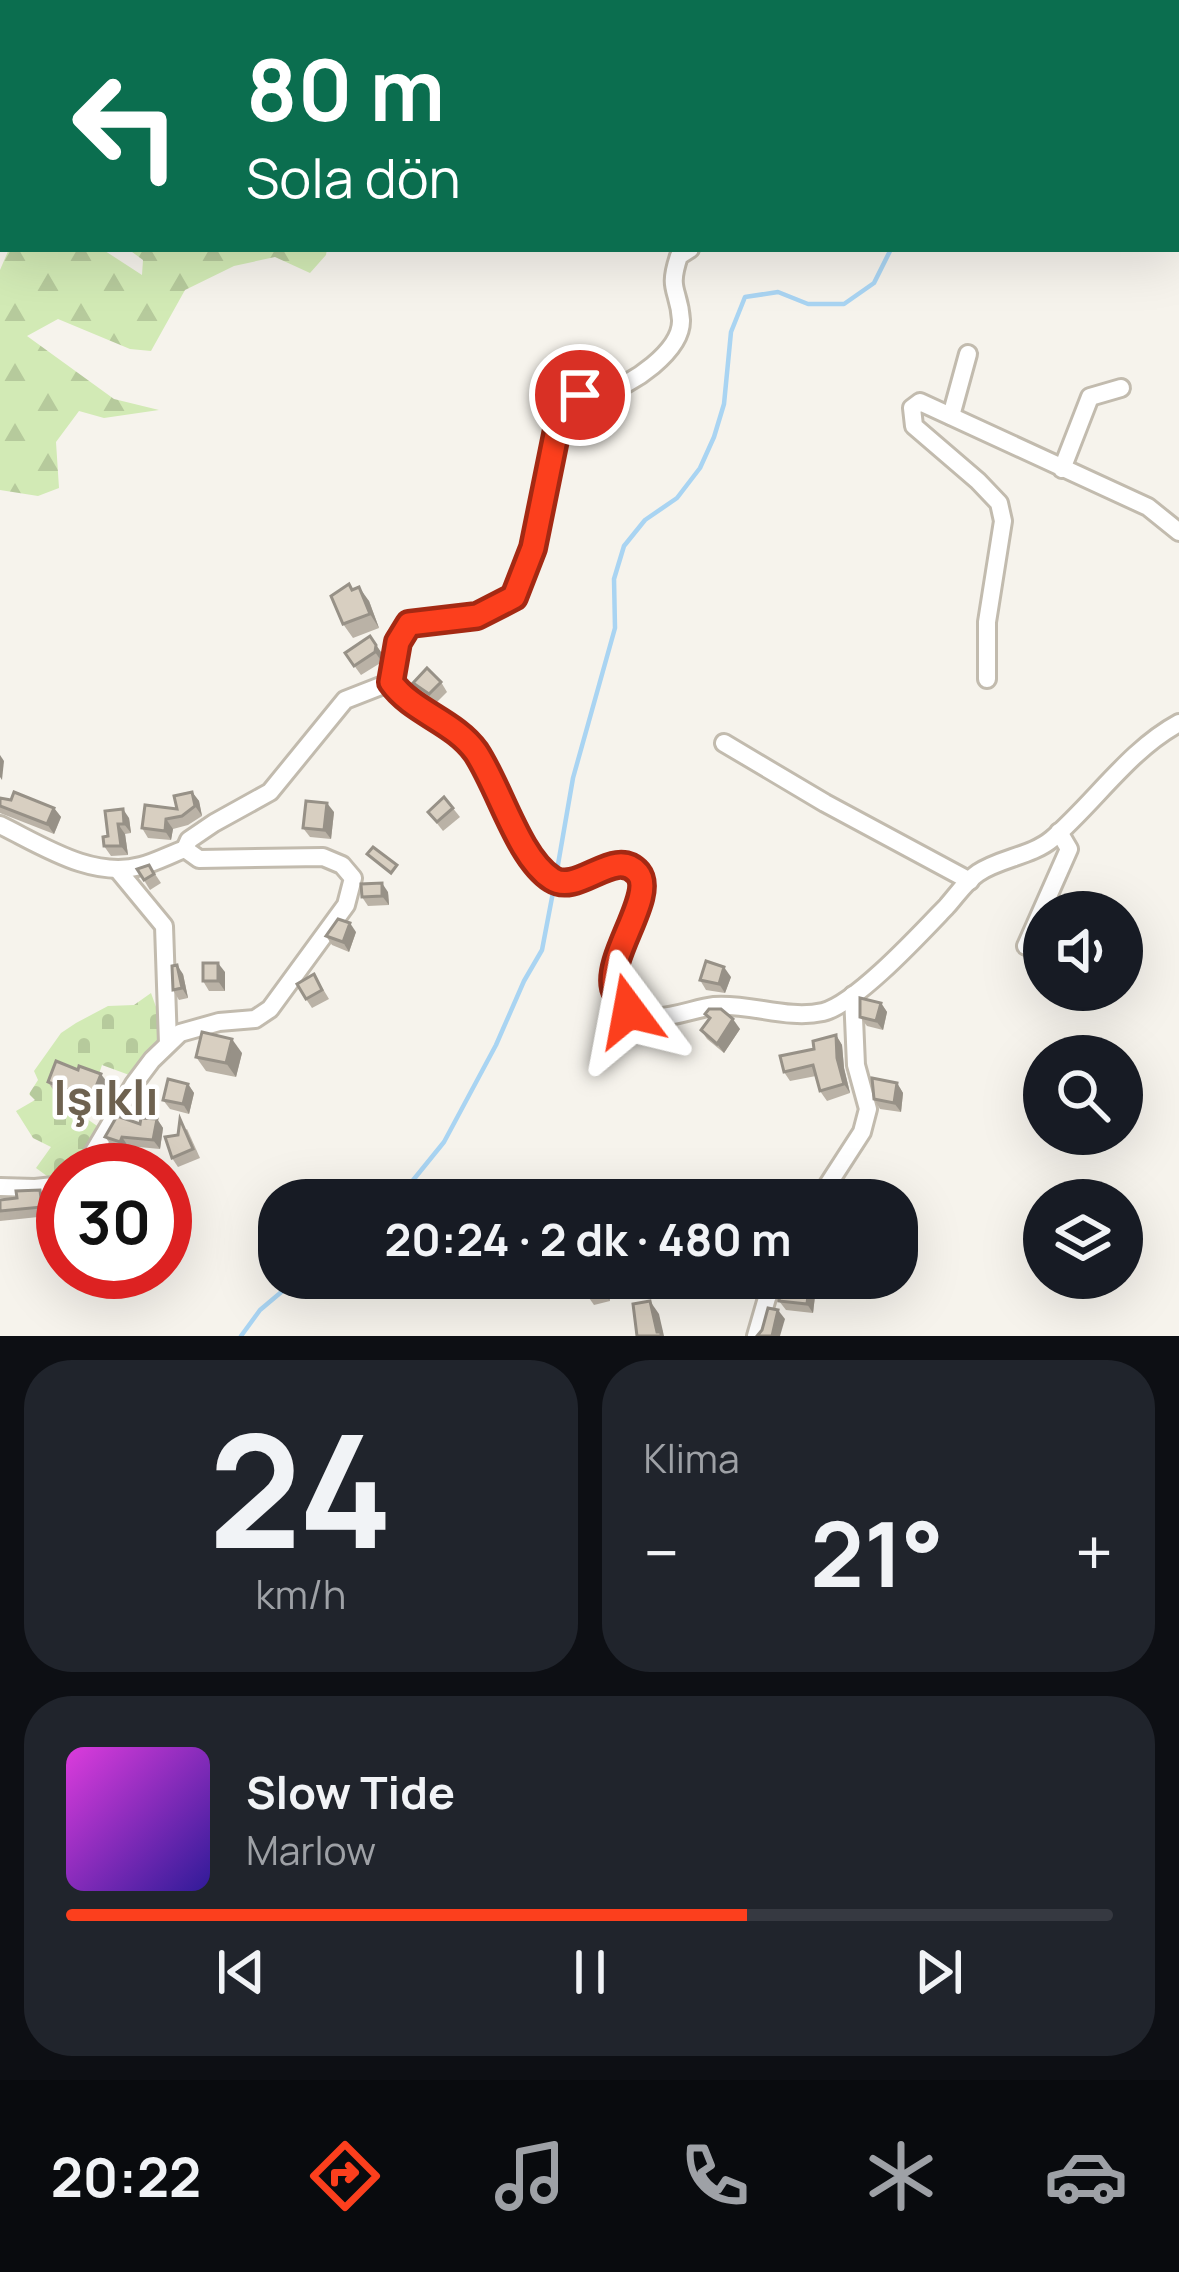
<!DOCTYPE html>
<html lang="tr">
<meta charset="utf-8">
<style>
:root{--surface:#171b24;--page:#20242c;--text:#f1f3f6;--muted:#9ea1a6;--line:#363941;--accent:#fc3f1d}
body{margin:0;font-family:Manrope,sans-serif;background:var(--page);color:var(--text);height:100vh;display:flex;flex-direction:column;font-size:45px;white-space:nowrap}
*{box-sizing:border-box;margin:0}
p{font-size:39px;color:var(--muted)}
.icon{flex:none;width:66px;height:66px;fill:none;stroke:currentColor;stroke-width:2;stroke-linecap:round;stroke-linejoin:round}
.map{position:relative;height:1336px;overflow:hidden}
.drawer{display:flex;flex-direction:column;gap:24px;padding:24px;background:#0d0f14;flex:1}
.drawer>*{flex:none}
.hud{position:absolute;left:0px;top:0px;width:1179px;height:252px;box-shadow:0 12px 48px #0002;background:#0b6e4f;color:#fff;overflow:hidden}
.tools{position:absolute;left:1023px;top:891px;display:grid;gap:24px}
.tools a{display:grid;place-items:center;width:120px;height:120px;border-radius:50%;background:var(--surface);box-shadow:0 12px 48px #0002;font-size:60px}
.speed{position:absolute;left:36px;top:1143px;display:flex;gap:24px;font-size:60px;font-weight:700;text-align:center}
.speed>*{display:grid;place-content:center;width:156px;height:156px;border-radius:50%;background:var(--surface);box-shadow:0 12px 48px #0002;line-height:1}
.speed .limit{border:18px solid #d22;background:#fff;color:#111}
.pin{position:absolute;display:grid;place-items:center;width:102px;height:102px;color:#fff;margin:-51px;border:6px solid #fff;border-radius:50%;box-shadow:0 3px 12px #0007}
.me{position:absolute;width:132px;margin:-66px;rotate:347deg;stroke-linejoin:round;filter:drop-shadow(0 0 9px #0008)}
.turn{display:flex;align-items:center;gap:42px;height:252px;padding:0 48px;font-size:54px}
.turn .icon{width:156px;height:156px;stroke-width:2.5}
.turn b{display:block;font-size:84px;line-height:102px}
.big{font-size:90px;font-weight:700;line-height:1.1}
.drawer .tile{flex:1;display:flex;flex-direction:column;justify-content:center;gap:18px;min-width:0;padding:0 42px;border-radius:48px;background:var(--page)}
.drawer .dial{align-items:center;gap:0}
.dial b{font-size:156px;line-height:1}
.song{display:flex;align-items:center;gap:36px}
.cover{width:144px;height:144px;border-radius:18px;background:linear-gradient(135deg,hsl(300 70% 55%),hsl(250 70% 35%))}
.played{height:12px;border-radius:6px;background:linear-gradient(90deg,var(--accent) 65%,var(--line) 65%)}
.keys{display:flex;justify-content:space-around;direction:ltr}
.heat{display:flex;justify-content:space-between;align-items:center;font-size:66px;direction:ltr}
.drawer .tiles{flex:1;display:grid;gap:24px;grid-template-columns:1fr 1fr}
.tile:last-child{grid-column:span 2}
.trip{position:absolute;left:258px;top:1179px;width:660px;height:120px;border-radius:48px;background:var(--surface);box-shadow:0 12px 48px #0002;font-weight:700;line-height:120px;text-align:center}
.dock{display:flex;height:192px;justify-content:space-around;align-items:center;background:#090b0e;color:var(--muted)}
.dock .icon{width:84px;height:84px}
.dock .on{color:var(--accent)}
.dock b{font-size:54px;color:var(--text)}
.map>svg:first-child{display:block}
.forest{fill:url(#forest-firs)}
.cemetery{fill:url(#cemetery-stones)}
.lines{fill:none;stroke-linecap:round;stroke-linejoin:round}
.stream{stroke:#a9d4f2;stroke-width:4.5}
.minor-casing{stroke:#c2bbae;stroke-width:22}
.minor{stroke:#fff;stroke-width:16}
.wall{fill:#bab2a6}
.shaded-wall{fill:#979187}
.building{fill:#d8cfc1;stroke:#979187;stroke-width:3}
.route-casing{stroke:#a42913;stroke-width:30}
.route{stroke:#fc3f1d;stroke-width:21}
.labels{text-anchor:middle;stroke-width:9;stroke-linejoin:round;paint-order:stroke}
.quarter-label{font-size:48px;font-weight:bold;fill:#6e6250;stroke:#fff}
</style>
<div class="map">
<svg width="1179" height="1336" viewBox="0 0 1179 1336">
<defs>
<pattern id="forest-firs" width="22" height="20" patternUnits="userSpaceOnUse" patternTransform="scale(3)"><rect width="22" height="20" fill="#d2eab5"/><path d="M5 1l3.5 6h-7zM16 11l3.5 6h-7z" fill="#b6ca9c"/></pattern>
<pattern id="cemetery-stones" width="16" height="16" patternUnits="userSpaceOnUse" patternTransform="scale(3)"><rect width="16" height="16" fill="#d2eab5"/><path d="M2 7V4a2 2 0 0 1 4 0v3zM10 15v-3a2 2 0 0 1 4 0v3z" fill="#b6ca9c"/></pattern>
</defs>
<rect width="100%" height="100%" fill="#f6f3ec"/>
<polygon class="forest" points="9,249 102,249 142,275 143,260 128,249 327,249 326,255 310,273 275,257 234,266 185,290 151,351 130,349 58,319 27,336 114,399 159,410 104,418 79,411 56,442 59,488 38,496 0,490 0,270"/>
<path class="cemetery" d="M151 993 165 1032 132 1076 102 1065 98 1077 66 1068 54 1096 103 1130C93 1146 83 1170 63 1170V1176L51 1179 36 1168 51 1147 33 1138 16 1111 35 1100 29 1094 38 1080 34 1071 61 1033 76 1023 108 1006 134 1005Z"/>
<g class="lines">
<g class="stream">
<polyline points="915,3 915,0"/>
<polyline points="556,876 573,778 615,628 614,579 624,546 645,520 677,498 700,468 714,437 724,404 731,332 745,297 778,292 808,304 844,304 874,283 891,249"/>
<polyline points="397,1200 444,1142 496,1045 524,981 542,950 554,887"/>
<polyline points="241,1336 260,1310 298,1278"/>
</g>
<g class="minor-casing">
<g id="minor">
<polyline points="1176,208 1179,210"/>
<path d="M690 249 679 256C667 292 679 288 681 320 682 351 631 386 603 393 590 395 579 395 566 400L561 410 533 548 514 597 477 616 409 624 398 642 391 682C412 712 452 720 474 750 499 784 519 862 554 881 579 894 616 847 638 873 661 902 582 968 627 1008 650 1029 688 1009 714 1006 750 1003 787 1020 823 1012 856 1004 922 932 947 906 956 896 966 881 978 873 1000 858 1032 856 1052 839 1095 802 1129 750 1179 723"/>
<polyline points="951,416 968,354"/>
<polyline points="1062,469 1090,397 1121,388"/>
<polyline points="987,679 987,622 1003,521 999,503 978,481 914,426 912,408 920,402 1148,507 1179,532"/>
<polyline points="724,743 825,803 970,881"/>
<path d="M0 825C43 846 92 879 141 866 156 862 171 854 185 849"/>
<polyline points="117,869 164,926 168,1044"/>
<polyline points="1026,946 1069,849 1059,832"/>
<polyline points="83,1170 134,1084 152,1060 180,1033 219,1022 255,1019 270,1009 346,905 353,878 342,865 323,857 199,859 185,849 189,840 214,823 270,792 345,700 391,682"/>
<polyline points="0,1187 35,1188 63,1185"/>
<polyline points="818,1200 862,1132 868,1109 856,1065 853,995"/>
<polyline points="756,1336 767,1298 777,1278"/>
</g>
</g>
<use href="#minor" class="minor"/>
</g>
<g class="wall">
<polygon points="349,584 353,589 369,601 379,628 353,638 343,624"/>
<polygon points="370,636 383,655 382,662 361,675 345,653"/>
<polygon points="441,682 447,692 436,703 419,692 413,683"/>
<polygon points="192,792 199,801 202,816 188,825 173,829 171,840 148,838 142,828 177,809"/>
<polygon points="444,797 460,817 443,831 428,812"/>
<polygon points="0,798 54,808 61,817 54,834 0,813"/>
<polygon points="105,811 129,818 131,833 125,834 128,855 111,856 104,846 108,836"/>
<polygon points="334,812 331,839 310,837 303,828"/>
<polygon points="149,865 161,883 150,890 137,869"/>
<polygon points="388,892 389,905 368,906 362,897"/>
<polygon points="356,932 349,952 332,945 326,936"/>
<polygon points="225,972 225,991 209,991 203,981"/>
<polygon points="183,974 188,998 179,1000 173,990"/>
<polygon points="731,977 725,993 706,990 700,980"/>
<polygon points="320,984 329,999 312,1008 306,999"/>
<polygon points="881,1003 887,1012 883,1030 867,1026 860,1017"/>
<polygon points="705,1014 740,1029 724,1053 707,1039 701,1030 709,1020"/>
<polygon points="836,1035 842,1045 844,1068 850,1093 827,1101 820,1091 816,1076 790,1081 784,1072 814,1049"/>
<polygon points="242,1053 236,1077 206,1071 196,1057"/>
<polygon points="48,1082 112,1089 101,1114 58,1097"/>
<polygon points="897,1083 903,1093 901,1112 880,1109 874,1099"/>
<polygon points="188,1084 194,1093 189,1114 170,1109 163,1100"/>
<polygon points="157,1119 163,1128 160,1149 128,1146 127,1151 112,1146 105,1137"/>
<polygon points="187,1129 200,1158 178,1167 172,1158 178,1135"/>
<polygon points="40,1190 46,1200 48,1216 0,1221 0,1200 17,1198"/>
<polygon points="583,1278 602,1278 610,1301 594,1305 587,1295"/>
<polygon points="790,1278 807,1278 798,1286 815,1296 813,1313 786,1310 779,1301 795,1285"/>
</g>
<g class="shaded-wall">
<polygon points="359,587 369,601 379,628 370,614"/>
<polygon points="376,645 383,655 382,662 375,652"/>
<polygon points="0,755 4,761 2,780 0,777"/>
<polygon points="192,792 199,801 202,816 195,806"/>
<polygon points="327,803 334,812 331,839 324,830"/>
<polygon points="54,808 61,817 54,834 47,824"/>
<polygon points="123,809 129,818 131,833 124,824"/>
<polygon points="166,819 173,829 171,840 165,831"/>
<polygon points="118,824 125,834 128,855 121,846"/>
<polygon points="382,883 388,892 389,905 382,896"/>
<polygon points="350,923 356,932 349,952 343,942"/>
<polygon points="218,963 225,972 225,991 218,981"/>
<polygon points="177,965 183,974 188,998 182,988"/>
<polygon points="724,967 731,977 725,993 719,984"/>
<polygon points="881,1003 887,1012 883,1030 876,1021"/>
<polygon points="733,1019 740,1029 724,1053 717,1044"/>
<polygon points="836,1035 842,1045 844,1068 850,1093 844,1084 837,1058"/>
<polygon points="232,1039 242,1053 236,1077 226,1063"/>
<polygon points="101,1074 112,1089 101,1114 91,1099"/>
<polygon points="897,1083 903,1093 901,1112 894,1103"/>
<polygon points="188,1084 194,1093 189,1114 183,1104"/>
<polygon points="157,1119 163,1128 160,1149 153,1140"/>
<polygon points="122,1137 128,1146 127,1151 120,1142"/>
<polygon points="40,1190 46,1200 48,1216 42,1207"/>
<polygon points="600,1278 602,1278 605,1282 610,1301 603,1292"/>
<polygon points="809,1287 815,1296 813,1313 807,1304"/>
<polygon points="650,1301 659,1314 664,1336 659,1336 657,1332"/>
<polygon points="778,1310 785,1319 780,1336 772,1336"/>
</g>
<g class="building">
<polygon points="349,584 352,590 359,587 370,614 343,624 331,596"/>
<polygon points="370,636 376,645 375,652 354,666 345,653"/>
<polygon points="427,668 441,682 429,694 413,683"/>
<polygon points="14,792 54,808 47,824 0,806 0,798 11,800"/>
<polygon points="192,792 195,806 182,816 166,819 165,831 142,828 145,805 177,809 174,796"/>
<polygon points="444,797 453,808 437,822 428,812"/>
<polygon points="306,801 327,803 324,830 303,828"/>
<polygon points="123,809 124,824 118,824 121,846 104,846 103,837 108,836 105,811"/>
<polygon points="373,847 397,865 391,873 367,854"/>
<polygon points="149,865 154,874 144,880 137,869"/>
<polygon points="382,883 382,896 362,897 361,884"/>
<polygon points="338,919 350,923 343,942 326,936"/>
<polygon points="706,961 724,967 719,984 700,980"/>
<rect x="203" y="963" width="15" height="18"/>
<polygon points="177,965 182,988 173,990 172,966"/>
<polygon points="314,974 322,990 306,999 297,984"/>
<polygon points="860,998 881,1003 876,1021 860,1017"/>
<polygon points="709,1009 721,1009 733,1019 717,1044 701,1030 710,1018 705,1014"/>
<polygon points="202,1032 232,1039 226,1063 196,1057"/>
<polygon points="836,1035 837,1058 844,1084 820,1091 813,1065 784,1072 780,1056 814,1049 813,1041"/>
<polygon points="56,1061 78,1070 79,1066 101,1074 91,1099 48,1082"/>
<polygon points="872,1078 897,1083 894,1103 874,1099"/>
<polygon points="168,1079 188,1084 183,1104 163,1100"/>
<polygon points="117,1116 140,1124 141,1118 157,1119 153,1140 122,1137 120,1142 105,1137"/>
<polygon points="180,1119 193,1149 172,1158 165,1137 178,1135"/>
<polygon points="40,1190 42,1207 0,1211 0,1200 17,1198 16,1191"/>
<polygon points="583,1278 600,1278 603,1292 587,1295"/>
<polygon points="781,1284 809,1287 807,1304 779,1301"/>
<polygon points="650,1301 657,1332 661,1332 661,1336 637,1336 633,1304"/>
<polygon points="768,1308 778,1310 772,1336 757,1336 762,1330"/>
</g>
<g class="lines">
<g class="route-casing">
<path id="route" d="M580 395 566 400 561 410 533 548 514 597 477 616 409 624 398 642 391 682C412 712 454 721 476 752 500 788 518 857 552 879 578 896 615 846 638 873 656 895 606 956 614 988 616 996 624 1004 629 1011"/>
</g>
<use href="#route" class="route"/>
</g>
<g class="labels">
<g class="quarter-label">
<text x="106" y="1115">Işıklı</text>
</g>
</g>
</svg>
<div class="tools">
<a><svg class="icon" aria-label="sound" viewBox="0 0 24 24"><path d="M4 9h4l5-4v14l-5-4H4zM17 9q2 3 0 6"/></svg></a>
<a><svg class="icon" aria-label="search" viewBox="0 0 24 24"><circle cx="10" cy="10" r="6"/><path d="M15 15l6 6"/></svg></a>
<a><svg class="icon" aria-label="layers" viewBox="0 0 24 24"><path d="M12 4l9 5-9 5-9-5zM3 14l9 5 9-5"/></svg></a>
</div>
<div class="speed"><div class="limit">30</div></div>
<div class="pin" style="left:580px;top:395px;background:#d93025"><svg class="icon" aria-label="arrive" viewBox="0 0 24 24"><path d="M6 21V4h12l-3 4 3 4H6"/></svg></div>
<svg class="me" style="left:629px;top:1011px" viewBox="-20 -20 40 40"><path d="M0-17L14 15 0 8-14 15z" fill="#fc3f1d" stroke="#fff" stroke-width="4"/></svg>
<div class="trip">20:24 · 2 dk · 480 m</div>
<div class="hud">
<div class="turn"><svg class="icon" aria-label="left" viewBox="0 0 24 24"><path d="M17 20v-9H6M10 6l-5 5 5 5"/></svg><div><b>80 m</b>Sola dön</div></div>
</div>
</div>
<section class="drawer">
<div class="tiles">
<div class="tile dial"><b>24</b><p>km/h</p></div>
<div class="tile"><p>Klima</p>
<div class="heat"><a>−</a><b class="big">21°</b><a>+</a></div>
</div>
<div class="tile">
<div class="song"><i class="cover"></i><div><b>Slow Tide</b><p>Marlow</p></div></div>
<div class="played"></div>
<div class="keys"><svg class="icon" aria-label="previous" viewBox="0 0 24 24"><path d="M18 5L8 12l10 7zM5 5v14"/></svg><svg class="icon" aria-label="pause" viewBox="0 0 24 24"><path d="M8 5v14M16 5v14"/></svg><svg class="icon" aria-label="next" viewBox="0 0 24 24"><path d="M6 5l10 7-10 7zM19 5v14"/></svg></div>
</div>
</div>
</section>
<nav class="dock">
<b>20:22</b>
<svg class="icon on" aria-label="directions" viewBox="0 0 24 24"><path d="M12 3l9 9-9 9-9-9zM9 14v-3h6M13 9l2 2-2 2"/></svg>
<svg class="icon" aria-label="music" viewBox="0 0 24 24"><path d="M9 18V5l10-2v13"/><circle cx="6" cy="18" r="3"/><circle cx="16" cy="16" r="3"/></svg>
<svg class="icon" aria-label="phone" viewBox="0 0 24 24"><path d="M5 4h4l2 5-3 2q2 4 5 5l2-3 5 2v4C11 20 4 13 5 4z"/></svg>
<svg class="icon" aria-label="climate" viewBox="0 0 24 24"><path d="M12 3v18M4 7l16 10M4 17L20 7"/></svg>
<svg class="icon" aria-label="car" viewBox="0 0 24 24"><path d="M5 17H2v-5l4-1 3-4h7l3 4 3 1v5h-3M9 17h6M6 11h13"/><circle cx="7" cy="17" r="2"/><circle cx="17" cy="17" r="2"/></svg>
</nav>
